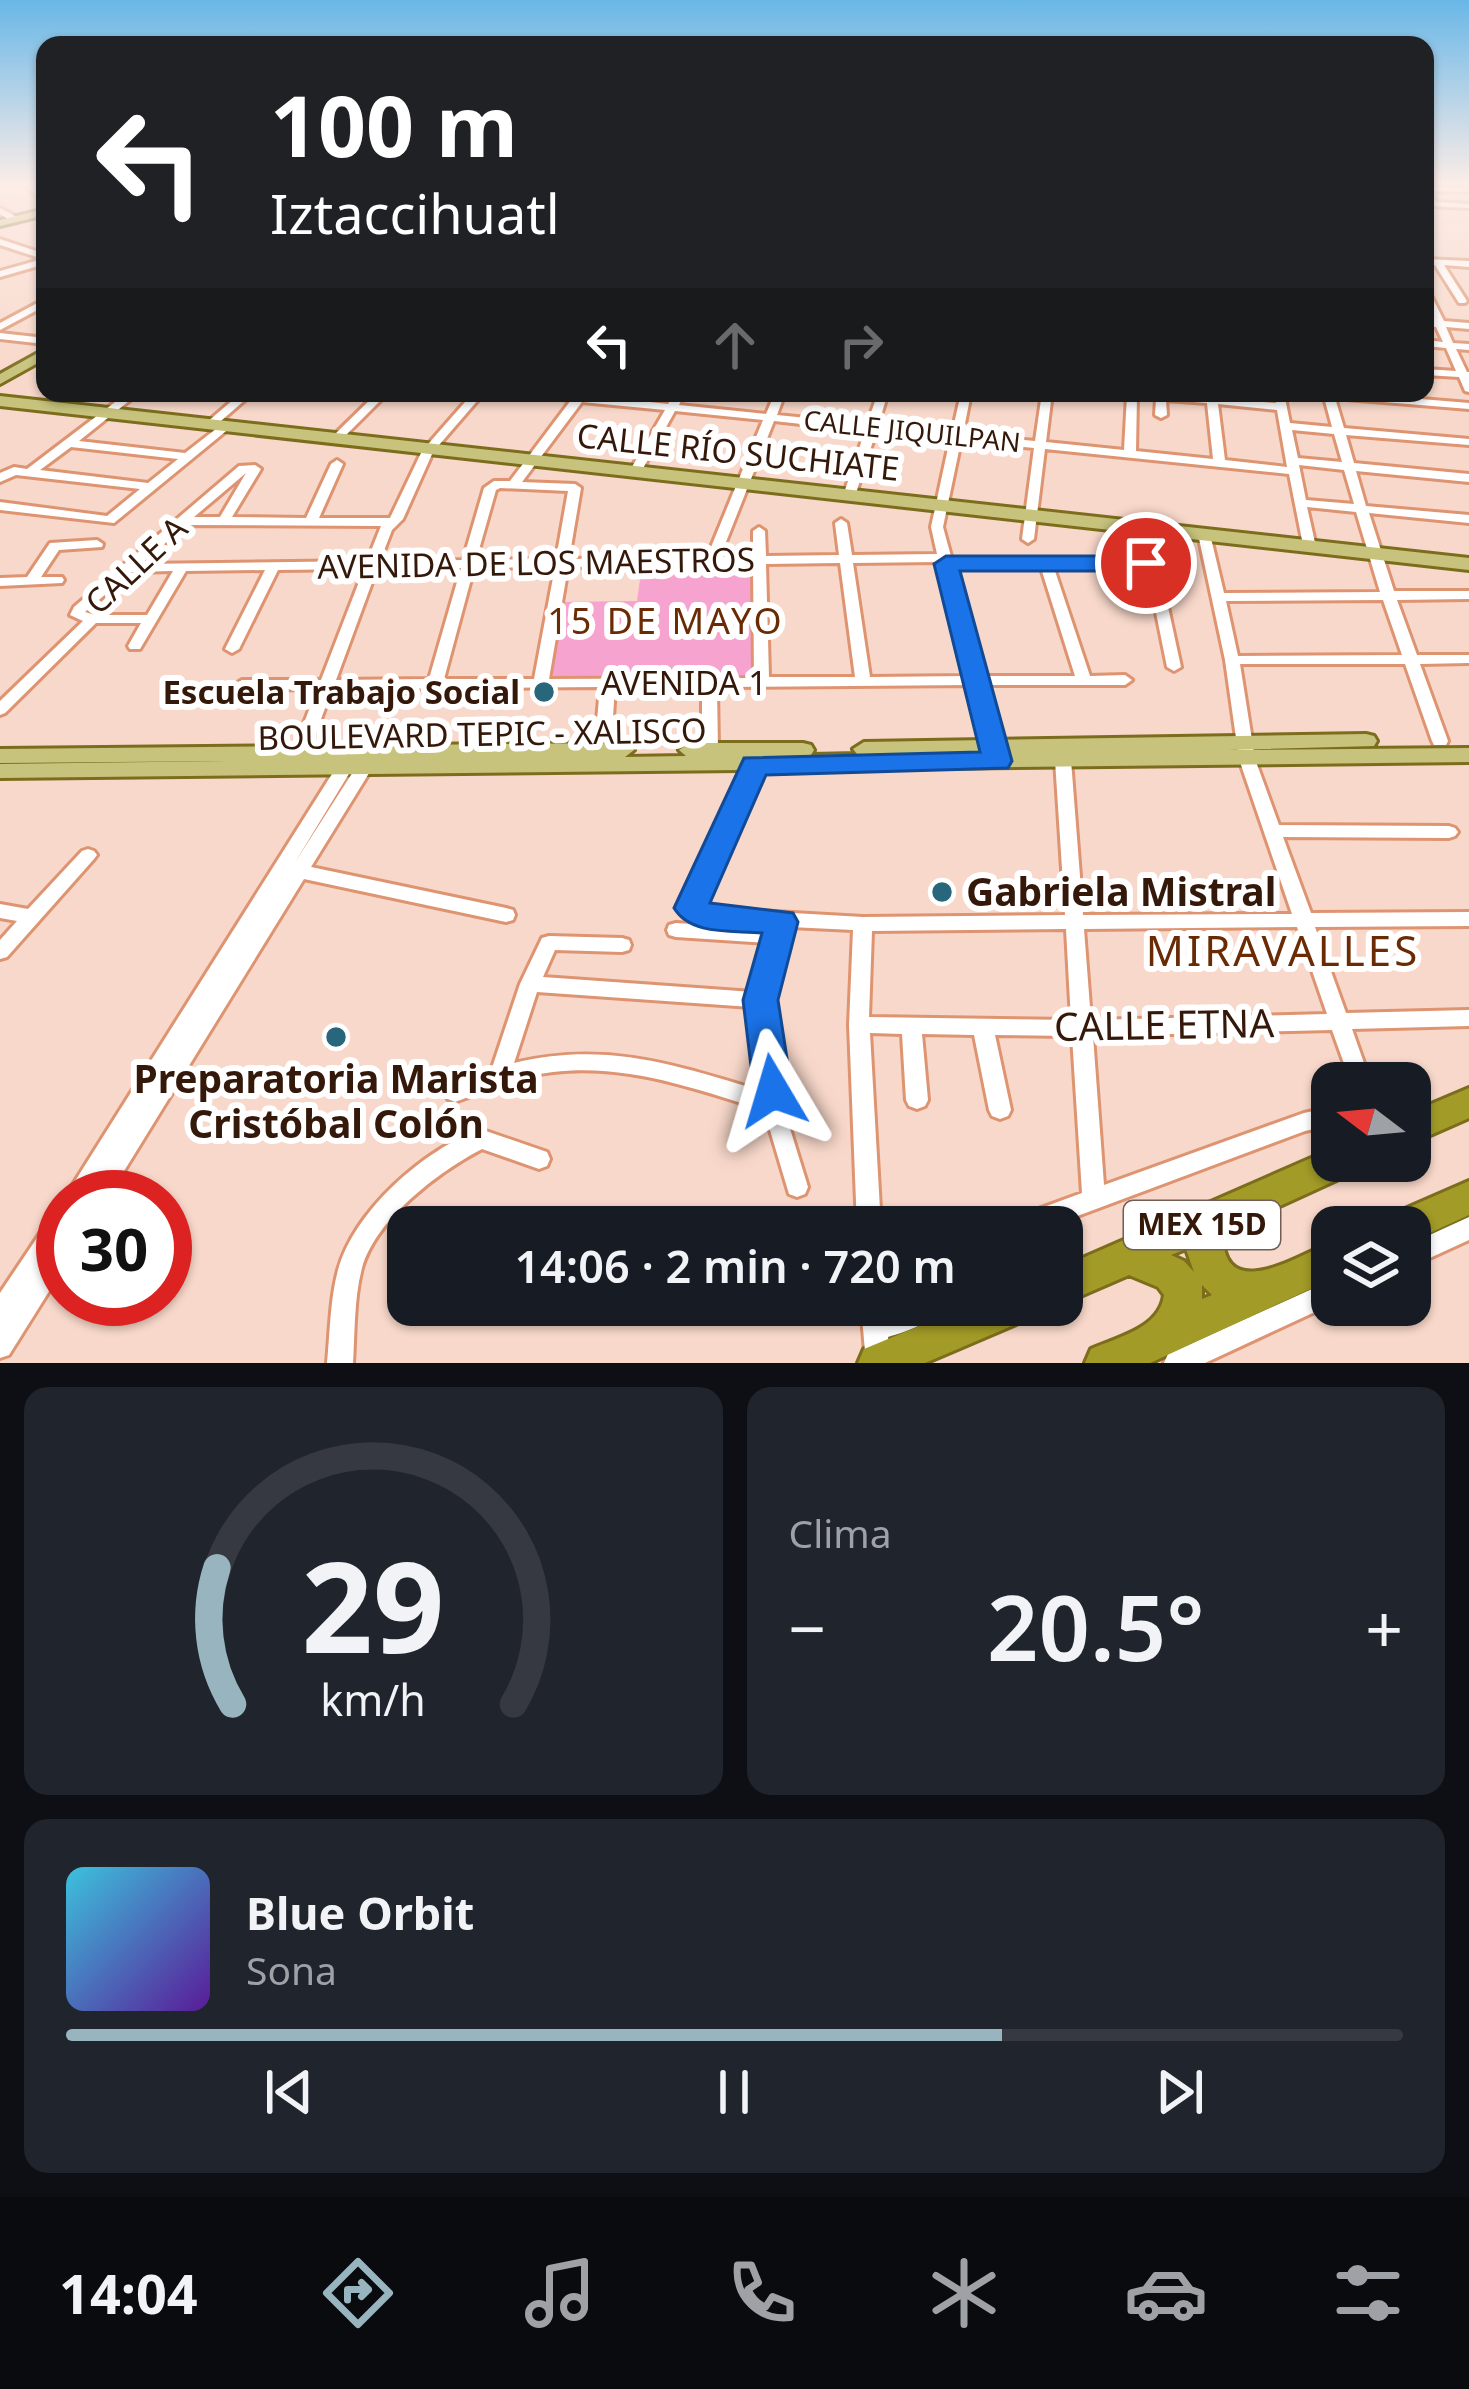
<!DOCTYPE html>
<html lang="es">
<meta charset="utf-8">
<style>
:root{--surface:#171b24;--page:#20242c;--text:#f1f3f6;--muted:#9ea1a6;--line:#363941;--accent:#97b4bf}
body{margin:0;font-family:"Noto Sans",sans-serif;background:var(--page);color:var(--text);height:100vh;display:flex;flex-direction:column;font-size:45px;white-space:nowrap}
*{box-sizing:border-box;margin:0}
p{font-size:39px;color:var(--muted)}
.icon{flex:none;width:66px;height:66px;fill:none;stroke:currentColor;stroke-width:2;stroke-linecap:round;stroke-linejoin:round}
.map{position:relative;height:1363px;overflow:hidden}
.panel{display:flex;flex-direction:column;gap:24px;padding:24px;background:#0d0f14;flex:1}
.panel>*{flex:none}
.hud{position:absolute;left:36px;top:36px;width:1398px;height:366px;border-radius:24px;box-shadow:0 3px 9px #0004;background:#202124;color:#fff;overflow:hidden}
.needle{width:78px;rotate:286deg}
.controls{position:absolute;left:1311px;top:1062px;display:grid;gap:24px}
.controls a{display:grid;place-items:center;width:120px;height:120px;border-radius:24px;background:var(--surface);box-shadow:0 3px 9px #0004;font-size:60px}
.speed{position:absolute;left:36px;top:1170px;display:flex;gap:24px;font-size:60px;font-weight:700;text-align:center}
.speed>*{display:grid;place-content:center;width:156px;height:156px;border-radius:50%;background:var(--surface);box-shadow:0 3px 9px #0004;line-height:1}
.speed .limit{border:18px solid #d22;background:#fff;color:#111}
.pin{position:absolute;display:grid;place-items:center;width:102px;height:102px;color:#fff;margin:-51px;border:6px solid #fff;border-radius:50%;box-shadow:0 3px 12px #0007}
.me{position:absolute;width:132px;margin:-66px;rotate:353deg;stroke-linejoin:round;filter:drop-shadow(0 0 9px #0008)}
.turn{display:flex;align-items:center;gap:42px;height:252px;padding:0 36px;font-size:54px}
.turn .icon{width:156px;height:156px;stroke-width:2.5}
.turn b{display:block;font-size:84px;line-height:102px}
.lanes{display:flex;align-items:center;height:114px;padding:0 36px;background:#0003;justify-content:center;gap:60px;direction:ltr}
.lanes .off{opacity:.35}
.big{font-size:90px;font-weight:600;line-height:1.1}
.panel .tile{flex:1;display:flex;flex-direction:column;justify-content:center;gap:18px;min-width:0;padding:0 42px;border-radius:24px;background:var(--page)}
.panel .dial{align-items:center;gap:0}
.dial svg{height:312px;overflow:visible;fill:none;stroke:var(--line);stroke-width:7;stroke-linecap:round;text-anchor:middle}
.dial text{fill:var(--text);stroke:none}
.song{display:flex;align-items:center;gap:36px}
.cover{width:144px;height:144px;border-radius:18px;background:linear-gradient(135deg,hsl(190 70% 55%),hsl(270 70% 35%))}
.played{height:12px;border-radius:6px;background:linear-gradient(90deg,var(--accent) 70%,var(--line) 70%)}
.keys{display:flex;justify-content:space-around;direction:ltr}
.heat{display:flex;justify-content:space-between;align-items:center;font-size:66px;direction:ltr}
.panel .tiles{flex:1;display:grid;gap:24px;grid-template-columns:1fr 1fr}
.tile:last-child{grid-column:span 2}
.trip{position:absolute;left:387px;top:1206px;width:696px;height:120px;border-radius:24px;background:var(--surface);box-shadow:0 3px 9px #0004;font-weight:600;line-height:120px;text-align:center}
.tab-bar{display:flex;height:192px;justify-content:space-around;align-items:center;background:#090b0e;color:var(--muted)}
.tab-bar .icon{width:84px;height:84px}
.tab-bar .on{color:var(--accent)}
.tab-bar b{font-size:54px;color:var(--text)}
.map>svg:first-child{display:block}
.green{fill:#f6a3d0}
.lines{fill:none;stroke-linecap:round;stroke-linejoin:round}
.minor-casing{stroke:#de9471;stroke-width:6}
.major-casing{stroke:#7c6d1d;stroke-width:6}
.highway-casing{stroke:#7c6d1d;stroke-width:6}
.minor{fill:#fff;fill-rule:evenodd}
.major{fill:#c7c37d;fill-rule:evenodd}
.highway{fill:#a29b27;fill-rule:evenodd}
.route{fill:#1a73e8;stroke:#114b97;stroke-width:3}
.poi-dot{fill:#28667c;stroke:#fff;stroke-width:4.5}
.labels{text-anchor:middle;stroke-width:12;stroke-linejoin:round;paint-order:stroke}
.far-street-label{font-size:27px;fill:#34180a;stroke:#fff}
.shield{fill:#fff;stroke:#715d54;stroke-width:3}
.shield-label{font-size:30px;font-weight:bold;fill:#34180a}
.street-label{font-size:33px;fill:#34180a;stroke:#fff}
.poi-label{font-size:33px;font-weight:bold;fill:#34180a;stroke:#fff;text-anchor:end}
.neighbourhood-label{font-size:36px;letter-spacing:3px;fill:#6a2b04;stroke:#fff}
.near-poi-label{font-size:39px;font-weight:bold;fill:#34180a;stroke:#fff;text-anchor:start}
.near-street-label{font-size:39px;fill:#34180a;stroke:#fff}
.near-neighbourhood-label{font-size:42px;letter-spacing:3px;fill:#6a2b04;stroke:#fff}
</style>
<div class="map">
<svg width="1469" height="1363" viewBox="0 0 1469 1363">
<rect width="100%" height="100%" fill="#f8d8ca"/>
<polygon class="green" points="751,563 752,676 548,678 562,602 637,601 642,565"/>
<g class="lines">
<g class="minor-casing">
<g id="minor">
<polygon points="24,185 33,185 45,195 45,201"/>
<polygon points="1425,187 1469,188 1469,192 1429,191 1437,202 1469,204 1469,208 1432,206 1425,196"/>
<polygon points="0,208 17,217 17,221 11,221 0,214"/>
<polygon points="0,239 45,254 45,264 0,277 0,271 43,259 0,245"/>
<polygon points="1425,259 1469,261 1469,267 1444,265 1467,301 1465,303 1459,303 1435,265 1425,265"/>
<polygon points="1426,297 1432,297 1444,321 1469,323 1469,329 1446,327 1453,343 1469,344 1469,350 1456,349 1467,372 1469,372 1469,392 1465,391 1459,377 1425,375 1425,369 1456,371 1446,348 1425,346 1425,340 1443,342 1436,327 1425,326 1425,320 1434,321"/>
<polygon points="45,299 45,306 0,330 0,323"/>
<polygon points="0,333 45,338 45,344 0,339"/>
<path d="M127 393H139L79 441 185 453 221 425H229L231 427 114 523 0 510V502L107 516 140 489 16 475 0 482V473L14 467 27 469ZM71 447 178 459 148 483 40 470Z"/>
<polygon points="241,393 253,393 214,427 206,427 206,423"/>
<polygon points="377,393 388,393 339,442 331,442 331,438"/>
<path d="M473 393H484L433 452 403 519 392 530 380 561 463 560 484 488 494 481H510L571 400 530 396 525 393H585L586 395 668 404 675 393H685L679 405 766 414 775 393H785L777 415 867 424 878 393H888L878 425 952 433 961 393H971L963 434 1035 441 1042 393H1052L1046 442 1124 450 1127 395 1125 393H1165L1207 397 1208 393H1216L1218 398 1276 403 1274 393H1284L1290 423 1332 427 1324 397 1309 396 1304 393H1349L1469 403V409L1335 398 1344 428 1469 439V445L1346 435 1354 463 1469 474V482L1356 471 1366 506 1469 515V523L1369 513 1394 591H1469V599L1397 600 1417 655H1469V663L1420 664 1448 741 1446 745H1434L1432 741 1405 664H1240L1255 759 1279 825 1449 826 1455 828 1458 832 1455 836 1449 838 1283 837 1311 913 1469 912V926L1315 927 1346 1013 1469 1010V1026L1352 1029 1371 1083H1351L1332 1030 1093 1036 1104 1185 1304 1113 1332 1107V1125L1305 1131 1048 1227H1007L1011 1219 1082 1193 1072 1036 995 1035 1011 1110 1008 1116 1000 1119 992 1116 989 1110 974 1035 922 1034 928 1100 925 1106 917 1109 909 1106 906 1100 902 1034 870 1033 881 1227H857L849 1025 853 930 790 927 770 1000 787 1119 808 1187 805 1194 797 1197 789 1194 764 1110C696 1089 626 1063 553 1072 518 1076 488 1090 455 1102L448 1099 444 1093 448 1087 491 1071 520 984 542 938 549 936 622 938 629 940 631 945 629 950 622 952 555 950 543 977 753 992 767 943 676 937 669 935 667 930 669 925 676 923 771 929 772 926 698 922 691 920 682 908 747 765 755 760 763 765 701 907 703 908 863 917 1065 915 1055 760 1063 755 1071 760 1083 915 1292 914 1239 759 1225 660 1198 534 1204 530 1210 534 1224 593 1380 592 1356 512 1307 507 1316 547 1314 550H1304L1289 474 1045 449 1034 539 1028 543 1022 539 1034 448 961 441 943 527 952 560 1158 561 1181 667 1174 671 1167 667 1147 568H1054L1090 676 1125 675 1132 680 1125 685H986L1005 758 1003 762H991L989 758 971 685 717 687 718 750 710 755 702 750V687H615L612 732 604 737 596 732 600 687 332 689 309 752 307 756H295L293 752 317 689 242 690 234 685 242 680H321L364 569 278 570 239 649 232 653 225 649 265 570 186 571 140 649H130L128 646 141 623H96L5 713 0 715V701L83 621 70 615 74 607 239 466 255 465 261 469 232 517 306 518 331 464 337 460 343 464 319 518H390L422 451ZM1137 397 1156 399 1155 415 1161 418 1167 415 1166 400 1207 403 1213 459 1136 451ZM582 402 665 410 629 472 635 476 641 472 675 411 763 420 707 557 569 559 581 488 575 484 522 482ZM1218 404 1277 410 1287 467 1225 460ZM774 421 865 431 844 493 850 497 856 493 876 432 950 439 931 527 937 554 852 555 847 523 841 519 835 523 839 555 766 556 765 531 759 527 753 531V556L720 557ZM1292 430 1334 434 1342 462 1298 458ZM1299 465 1344 470 1354 504 1306 500ZM246 473 220 517H194ZM500 488 568 491 556 559 476 560 496 490ZM186 525 381 526 367 561 141 564ZM939 562 968 676 870 677 853 563ZM840 563 855 677H769L766 564ZM753 564 754 678 549 679 568 567ZM555 567 534 679H444L474 568ZM461 568 429 679 336 680 377 569ZM954 568H1041L1075 676H983ZM173 571 147 615H95L85 612 131 572ZM1383 600 1402 655 1238 656 1226 601ZM1297 927 1327 1014 1091 1020 1084 929ZM1066 929 1071 1020 869 1017 872 931ZM537 992 751 1007 762 1091C675 1065 606 1041 514 1063Z"/>
<polygon points="97,540 103,544 102,547 59,550 41,577 62,577 64,580 62,583 0,586 0,578 27,577 50,543"/>
<polygon points="371,752 379,757 311,867 506,908 513,910 515,915 513,920 506,922 304,879 108,1197 65,1197 344,755 350,754 358,759 294,864 365,753"/>
<polygon points="88,849 94,851 97,855 94,859 7,957 0,959 0,940 17,921 0,918 0,904 28,909 82,851"/>
<path d="M480 1129 547 1152 550 1159 547 1166 539 1169 482 1149C438 1172 376 1219 362 1268 354 1298 355 1332 353 1363H327C330 1332 330 1300 338 1270 355 1210 423 1151 480 1129Z"/>
<polygon points="63,1207 63,1269 9,1355 0,1358 0,1293 55,1211"/>
<polygon points="1469,1217 1469,1240 1410,1267 1410,1244"/>
<polygon points="1332,1280 1332,1304 1205,1363 1164,1363 1168,1354"/>
<path d="M861 1305H885L886 1314 907 1305H940C932 1324 907 1331 888 1337L890 1363H866Z"/>
</g>
</g>
<g class="major-casing">
<g id="major">
<polygon points="45,209 45,215 0,226 0,220"/>
<polygon points="45,349 45,359 0,384 0,374"/>
<polygon points="0,396 1469,558 1469,570 0,406"/>
<polygon points="1366,734 1374,736 1377,741 1374,746 1227,750 1469,748 1469,762 0,778 0,764 229,761 0,763 0,749 623,743 634,750 625,757 686,756 679,750 690,743 803,743 811,745 814,750 811,755 857,754 853,749 864,742"/>
</g>
</g>
<g class="highway-casing">
<g id="highway">
<polygon points="1469,1088 1469,1118 1410,1144 1410,1113"/>
<path d="M1332 1149V1161H1359L1354 1172 1223 1232C1221 1306 1298 1256 1332 1242V1279L1150 1363H1085L1091 1349C1118 1337 1160 1328 1164 1295L1158 1287 1129 1275 1062 1304V1267ZM1186 1249 1194 1272 1184 1261 1171 1255ZM1202 1285 1212 1295 1202 1299Z"/>
<polygon points="1469,1181 1469,1215 1410,1242 1410,1227 1386,1227 1391,1215"/>
<polygon points="970,1305 1035,1305 1030,1318 925,1363 858,1363 864,1349"/>
</g>
</g>
<use href="#minor" class="minor"/>
<use href="#major" class="major"/>
<use href="#highway" class="highway"/>
</g>
<linearGradient id="sky" x2="0" y2="1"><stop stop-color="#69b7e7"/><stop offset="0.49" stop-color="#fcede7"/><stop offset="1" stop-color="#fcede7" stop-opacity="0"/></linearGradient>
<rect width="1469" height="376" fill="url(#sky)"/>
<path class="route" d="M946 556H1146L1158 563 1146 571H960L1012 761 1008 768 766 775 710 903 793 913 798 922 778 1000 792 1091 787 1102 773 1107 760 1102 754 1091 743 1000 762 933C732 930 691 936 674 908L744 758 980 752 934 564Z"/>
<g class="poi-dot">
<circle cx="544" cy="692" r="12"/>
<circle cx="942" cy="892" r="12"/>
<circle cx="336" cy="1037" r="12"/>
</g>
<g class="labels">
<g class="far-street-label">
<text transform="translate(912 432) rotate(6)" y="9">CALLE JIQUILPAN</text>
</g>
<rect class="shield" x="1124" y="1201" width="156" height="48" rx="9"/>
<g class="shield-label">
<text x="1202" y="1235">MEX 15D</text>
</g>
<g class="street-label">
<text transform="translate(738 452) rotate(6)" y="12">CALLE RÍO SUCHIATE</text>
<text transform="translate(536 563) rotate(-1)" y="12">AVENIDA DE LOS MAESTROS</text>
<text transform="translate(136 565) rotate(-43)" y="12">CALLE A</text>
<text x="684" y="695">AVENIDA 1</text>
<text transform="translate(482 734) rotate(-1)" y="12">BOULEVARD TEPIC - XALISCO</text>
</g>
<g class="poi-label">
<text x="520" y="704">Escuela Trabajo Social</text>
</g>
<g class="neighbourhood-label">
<text x="666" y="634">15 DE MAYO</text>
</g>
<g class="near-poi-label">
<text x="966" y="906">Gabriela Mistral</text>
<text x="336" y="1093" text-anchor="middle">Preparatoria Marista<tspan x="336" dy="45">Cristóbal Colón</tspan></text>
</g>
<g class="near-street-label">
<text transform="translate(1164 1025) rotate(-1)" y="14">CALLE ETNA</text>
</g>
<g class="near-neighbourhood-label">
<text x="1283" y="966">MIRAVALLES</text>
</g>
</g>
</svg>
<div class="controls">
<a><svg class="needle" viewBox="-14 -14 28 28"><path d="M0-13l5 13h-10z" fill="#e53935"/><path d="M0 13l5-13h-10z" fill="#9ea1a6"/></svg></a>
<a><svg class="icon" aria-label="layers" viewBox="0 0 24 24"><path d="M12 4l9 5-9 5-9-5zM3 14l9 5 9-5"/></svg></a>
</div>
<div class="speed"><div class="limit">30</div></div>
<div class="pin" style="left:1146px;top:563px;background:#d93025"><svg class="icon" aria-label="arrive" viewBox="0 0 24 24"><path d="M6 21V4h12l-3 4 3 4H6"/></svg></div>
<svg class="me" style="left:773px;top:1091px" viewBox="-20 -20 40 40"><path d="M0-17L14 15 0 8-14 15z" fill="#1a73e8" stroke="#fff" stroke-width="4"/></svg>
<div class="trip">14:06 · 2 min · 720 m</div>
<div class="hud">
<div class="turn"><svg class="icon" aria-label="left" viewBox="0 0 24 24"><path d="M17 20v-9H6M10 6l-5 5 5 5"/></svg><div><b>100 m</b>Iztaccihuatl</div></div>
<div class="lanes"><svg class="icon" aria-label="left" viewBox="0 0 24 24"><path d="M17 20v-9H6M10 6l-5 5 5 5"/></svg><svg class="icon off" aria-label="ahead" viewBox="0 0 24 24"><path d="M12 20V5M6 11l6-6 6 6"/></svg><svg class="icon off" aria-label="right" viewBox="0 0 24 24"><path d="M7 20v-9h11M14 6l5 5-5 5"/></svg></div>
</div>
</div>
<section class="panel">
<div class="tiles">
<div class="tile dial"><svg viewBox="0 0 100 80">
<path d="M14 69A42 42 0 1 1 86 69"/>
<path d="M14 69A42 42 0 0 1 10 34" stroke="#97b4bf"/>
<text x="50" y="56" font-size="32" font-weight="700">29</text>
<text x="50" y="72" font-size="11">km/h</text>
</svg></div>
<div class="tile"><p>Clima</p>
<div class="heat"><a>−</a><b class="big">20.5°</b><a>+</a></div>
</div>
<div class="tile">
<div class="song"><i class="cover"></i><div><b>Blue Orbit</b><p>Sona</p></div></div>
<div class="played"></div>
<div class="keys"><svg class="icon" aria-label="previous" viewBox="0 0 24 24"><path d="M18 5L8 12l10 7zM5 5v14"/></svg><svg class="icon" aria-label="pause" viewBox="0 0 24 24"><path d="M8 5v14M16 5v14"/></svg><svg class="icon" aria-label="next" viewBox="0 0 24 24"><path d="M6 5l10 7-10 7zM19 5v14"/></svg></div>
</div>
</div>
</section>
<nav class="tab-bar">
<b>14:04</b>
<svg class="icon on" aria-label="directions" viewBox="0 0 24 24"><path d="M12 3l9 9-9 9-9-9zM9 14v-3h6M13 9l2 2-2 2"/></svg>
<svg class="icon" aria-label="music" viewBox="0 0 24 24"><path d="M9 18V5l10-2v13"/><circle cx="6" cy="18" r="3"/><circle cx="16" cy="16" r="3"/></svg>
<svg class="icon" aria-label="phone" viewBox="0 0 24 24"><path d="M5 4h4l2 5-3 2q2 4 5 5l2-3 5 2v4C11 20 4 13 5 4z"/></svg>
<svg class="icon" aria-label="climate" viewBox="0 0 24 24"><path d="M12 3v18M4 7l16 10M4 17L20 7"/></svg>
<svg class="icon" aria-label="car" viewBox="0 0 24 24"><path d="M5 17H2v-5l4-1 3-4h7l3 4 3 1v5h-3M9 17h6M6 11h13"/><circle cx="7" cy="17" r="2"/><circle cx="17" cy="17" r="2"/></svg>
<svg class="icon" aria-label="filters" viewBox="0 0 24 24"><path d="M4 7h16M4 17h16"/><circle cx="9" cy="7" r="2"/><circle cx="15" cy="17" r="2"/></svg>
</nav>
